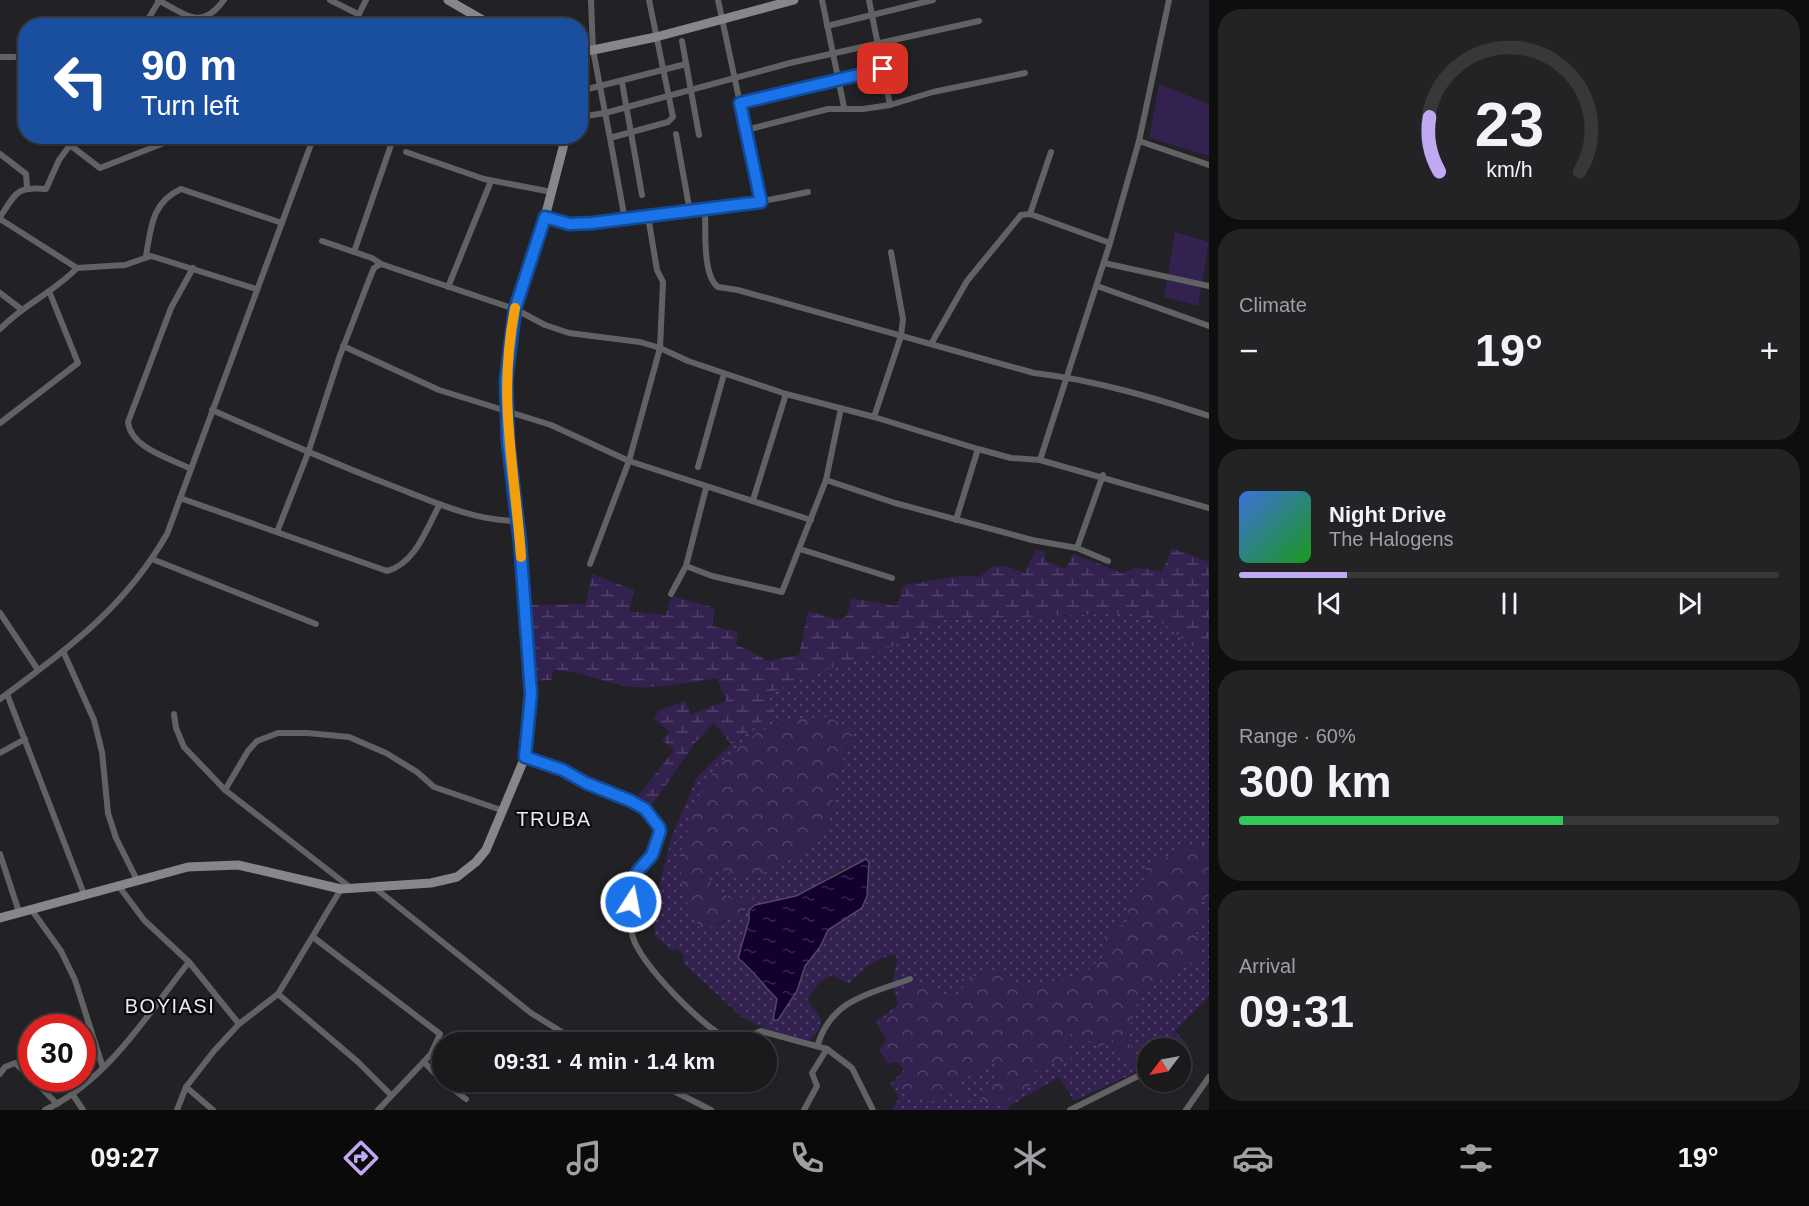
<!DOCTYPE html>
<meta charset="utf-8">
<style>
:root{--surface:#1a191c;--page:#232225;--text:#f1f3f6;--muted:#9fa0a3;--line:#38383b;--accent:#c0a8f3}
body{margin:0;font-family:Helvetica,sans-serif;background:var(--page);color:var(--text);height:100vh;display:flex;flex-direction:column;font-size:22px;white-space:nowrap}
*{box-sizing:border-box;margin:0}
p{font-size:20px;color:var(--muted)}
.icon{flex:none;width:33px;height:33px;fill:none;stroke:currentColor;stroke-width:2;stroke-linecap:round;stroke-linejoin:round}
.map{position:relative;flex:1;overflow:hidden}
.sheet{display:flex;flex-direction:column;gap:9px;padding:9px;background:#0e0e0f;width:600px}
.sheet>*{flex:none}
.hud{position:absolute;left:18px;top:18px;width:570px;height:126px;border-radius:24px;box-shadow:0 2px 4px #0004,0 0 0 2px var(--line);background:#1a4fa0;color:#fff;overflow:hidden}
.needle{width:39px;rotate:238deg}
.buttons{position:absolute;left:1137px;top:1038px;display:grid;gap:12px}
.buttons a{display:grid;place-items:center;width:54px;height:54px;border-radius:50%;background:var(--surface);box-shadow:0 2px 4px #0004,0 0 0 2px var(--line);font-size:30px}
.speed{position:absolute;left:18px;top:1014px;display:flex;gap:12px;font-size:30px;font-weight:700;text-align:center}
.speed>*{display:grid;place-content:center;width:78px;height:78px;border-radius:50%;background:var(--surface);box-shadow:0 2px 4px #0004,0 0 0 2px var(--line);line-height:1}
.speed .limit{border:9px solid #d22;background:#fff;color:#111}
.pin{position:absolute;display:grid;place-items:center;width:51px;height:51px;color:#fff;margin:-26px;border-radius:12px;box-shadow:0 3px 9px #0006}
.me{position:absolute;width:66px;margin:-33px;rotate:11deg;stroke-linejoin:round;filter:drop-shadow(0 0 4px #0008)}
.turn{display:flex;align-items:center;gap:21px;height:126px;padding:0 24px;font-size:27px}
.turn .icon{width:78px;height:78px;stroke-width:2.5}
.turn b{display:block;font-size:42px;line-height:51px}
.big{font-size:45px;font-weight:700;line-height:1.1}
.sheet .widget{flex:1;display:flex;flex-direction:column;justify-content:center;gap:9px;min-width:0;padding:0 21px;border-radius:24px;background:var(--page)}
.sheet .dial{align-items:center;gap:0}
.dial svg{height:156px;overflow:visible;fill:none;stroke:var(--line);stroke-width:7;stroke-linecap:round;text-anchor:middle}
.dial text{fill:var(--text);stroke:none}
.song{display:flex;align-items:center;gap:18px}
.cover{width:72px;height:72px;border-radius:9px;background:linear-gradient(135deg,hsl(220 70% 55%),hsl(120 70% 35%))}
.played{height:6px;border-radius:3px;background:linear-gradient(90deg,var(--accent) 20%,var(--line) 20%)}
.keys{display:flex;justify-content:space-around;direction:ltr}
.heat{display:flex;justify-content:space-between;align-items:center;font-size:33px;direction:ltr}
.charge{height:9px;border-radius:4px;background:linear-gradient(90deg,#34c759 60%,var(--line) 0)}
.trip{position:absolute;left:432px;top:1032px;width:345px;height:60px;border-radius:30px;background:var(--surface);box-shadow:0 2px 4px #0004,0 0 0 2px var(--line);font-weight:700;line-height:60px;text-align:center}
.menu{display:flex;height:96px;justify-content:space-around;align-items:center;background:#0a0a0b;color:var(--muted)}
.menu .icon{width:42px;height:42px}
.menu .on{color:var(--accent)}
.menu b{font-size:27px;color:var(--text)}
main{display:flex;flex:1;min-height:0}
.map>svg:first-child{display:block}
.grass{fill:url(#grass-dots);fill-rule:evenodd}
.forest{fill:url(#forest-crowns)}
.wetland{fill:url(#wetland-marsh)}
.garden{fill:#332150}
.water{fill:url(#water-ripples);stroke:#544667;stroke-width:1.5}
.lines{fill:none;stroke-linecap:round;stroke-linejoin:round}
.street{stroke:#626264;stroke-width:6}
.secondary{stroke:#878689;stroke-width:9}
.route-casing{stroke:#114b97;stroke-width:15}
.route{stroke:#1a73e8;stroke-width:10}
.slow{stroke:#f59e0b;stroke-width:10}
.labels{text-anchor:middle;stroke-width:4.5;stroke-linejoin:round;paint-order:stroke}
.quarter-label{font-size:20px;letter-spacing:1.5px;fill:#ebebed;stroke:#0c0b0d}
</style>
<main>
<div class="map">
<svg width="1209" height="1110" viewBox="0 0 1209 1110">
<defs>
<pattern id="grass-dots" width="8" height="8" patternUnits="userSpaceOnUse" patternTransform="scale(1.5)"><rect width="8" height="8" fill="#332150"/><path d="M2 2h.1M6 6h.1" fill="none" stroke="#51416a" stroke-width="1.8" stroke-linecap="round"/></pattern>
<pattern id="forest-crowns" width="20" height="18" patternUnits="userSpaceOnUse" patternTransform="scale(1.5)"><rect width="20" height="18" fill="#332150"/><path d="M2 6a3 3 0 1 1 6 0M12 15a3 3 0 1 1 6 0" fill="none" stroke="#51416a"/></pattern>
<pattern id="wetland-marsh" width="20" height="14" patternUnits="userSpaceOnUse" patternTransform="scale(1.5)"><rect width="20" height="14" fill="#332150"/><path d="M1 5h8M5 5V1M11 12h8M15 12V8" fill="none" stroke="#51416a"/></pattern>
<pattern id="water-ripples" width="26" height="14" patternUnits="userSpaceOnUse" patternTransform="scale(1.5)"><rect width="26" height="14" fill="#14002d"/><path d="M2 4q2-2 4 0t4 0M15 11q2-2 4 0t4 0" fill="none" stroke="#36254c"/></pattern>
</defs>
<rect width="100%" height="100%" fill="#222125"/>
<path class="grass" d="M1128 613 1163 624 1192 646 1209 649V843L1185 847 1146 868 1142 888 1126 907 1130 919 1104 937 1105 955 1080 977 1016 987 959 980 968 994 949 996 898 989 900 1008 889 1037 898 1061 923 1094 952 1091 976 1099 958 1084 989 1060 995 1064 998 1079 1035 1067 1063 1048 1061 1045 1071 1031 1093 1040 1112 1039 1125 1061 1137 1058 1126 1038 1141 991C1161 981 1178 967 1199 960L1202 948 1196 933 1199 902 1209 897V996L1175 1031 1190 1048 1181 1052 1180 1048H1148L1147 1067 1074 1101 1059 1077 1008 1107 1010 1110H892L899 1098 890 1084 904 1070 897 1062 888 1064 879 1050 887 1040 875 1022 898 1005 892 982 897 960 896 955C877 956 861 971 849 984L832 975 820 982 807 999 821 1019 819 1029 810 1041 782 1036 743 1018 683 963 684 956 677 948 672 951 655 936 653 909 672 836 697 777 731 744 775 713 763 696 808 676 894 646 939 620ZM854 732C838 764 833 793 829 828L739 876 714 866 708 880 730 899 754 896 755 901 745 910 717 926 679 858ZM849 865 839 922 828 930 820 947 805 966 797 991 778 1020 777 999C762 984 754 971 738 958L755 905 796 896Z"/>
<g class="forest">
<path d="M828 717 854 731C838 763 833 792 829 828 807 848 773 879 740 876 732 876 722 869 714 866L708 880 730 899 754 896 755 901 745 910 702 932 684 897 679 858 694 804 718 764 758 732 788 719Z"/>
<path d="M1209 843V897L1199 902 1209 917 1196 933 1202 948 1199 960C1178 966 1161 981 1141 991L1126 1038 1137 1058 1135 1064 1125 1061 1112 1039 1099 1048 1093 1040 1078 1044 1071 1032V1041L1063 1042 1061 1045 1063 1048H1073L1071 1060 1036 1067 1032 1084 995 1109 983 1104 980 1093 998 1079 995 1064 990 1061 958 1084 976 1100 973 1102 956 1096 952 1091 945 1100 932 1101 923 1094 912 1098 895 1083 906 1071 898 1061 891 1062 882 1051 888 1037 878 1022 900 1008 897 990 932 982 936 994H967L959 980 999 969 1016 987 1080 977 1105 955 1104 937 1130 919 1126 907 1142 888 1146 868 1185 847Z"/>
</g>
<path class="wetland" d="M1172 548 1209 562V649L1192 646 1163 624 1128 613 939 620 894 646 808 676 763 696 775 712 731 744 714 723 694 744 650 808 638 796 674 750 662 740 669 732 654 719 659 710 685 701 691 714 726 701 717 678C690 682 661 689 633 687 606 684 582 671 554 670L551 680 536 681 529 605 586 604 592 574 634 590 629 611 666 615 672 596 715 608 712 626 738 632 736 644 768 661 799 655 808 611 839 620 848 615 851 598 897 606 903 585C931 583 952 573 980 577 995 560 1006 566 1025 573L1036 549 1045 552 1046 561 1066 569 1073 554 1122 573 1136 567 1162 572Z"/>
<g class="garden">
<polygon points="1159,84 1209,104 1209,156 1149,138"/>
<polygon points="1175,232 1209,242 1198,306 1164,297"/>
</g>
<path class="water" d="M866 859 869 862 867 896 862 908 828 930 820 947 805 966 797 991 778 1020H773L777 999C762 984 754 971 738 958L749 920V910L755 905 796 896Z"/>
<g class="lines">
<g class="street">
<path d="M158 0C187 15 201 31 224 0"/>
<polyline points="330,0 358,14"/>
<polyline points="591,0 593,50 610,138 668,122 673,117 649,0"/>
<polyline points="718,0 761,202"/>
<polyline points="822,0 844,107"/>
<polyline points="869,0 890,105"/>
<polyline points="144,26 159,1"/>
<polyline points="353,26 366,0"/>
<polyline points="827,26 933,0"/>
<polyline points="682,41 699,135"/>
<polyline points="0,57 26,57"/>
<polyline points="622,82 642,195"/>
<polyline points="580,91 686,64"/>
<polyline points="740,103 883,69"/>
<polyline points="580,117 605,113 790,63 979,21"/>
<polyline points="746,130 828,109 863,109 890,105 933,92 1025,73"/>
<polyline points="676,134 690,212"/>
<polyline points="610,138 625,220"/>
<polyline points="1139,141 1209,165"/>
<polyline points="406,152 484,179 552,192"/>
<polyline points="0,154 26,174 27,187"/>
<path d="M705 210C706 230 702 275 718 287L738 290 1034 373C1094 380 1152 397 1209 416"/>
<polyline points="1030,214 1051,152"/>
<path d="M0 217C16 194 15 186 46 189L59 160 70 145 100 168 182 136"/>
<path d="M545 217C582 228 612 220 649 216 702 210 755 204 808 192"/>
<polyline points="0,219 77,268 125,265 151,256 256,289"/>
<polyline points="322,241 372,258 381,264"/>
<polyline points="354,252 391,145"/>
<path d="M146 256C151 227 152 202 181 189L282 223"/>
<polyline points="1104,263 1209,286"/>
<polyline points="1097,286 1209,326"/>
<polyline points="448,287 491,181"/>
<polyline points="0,293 21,309"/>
<path d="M0 329C23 305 54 292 77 268"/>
<polyline points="931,344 967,281 1021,215 1030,214 1110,243"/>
<polyline points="343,346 439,390 551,425 629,461 811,520"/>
<path d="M212 410C271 436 330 462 390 485 432 501 473 521 518 521"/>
<polyline points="874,417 901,336 903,319 891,252"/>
<polyline points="0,423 78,363 49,291"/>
<polyline points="1040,460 1209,508"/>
<polyline points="698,467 724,374"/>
<path d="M191 469C169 458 131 448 128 422L171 308 193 268"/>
<polyline points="826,480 895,503 1032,540 1077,548 1108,561"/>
<path d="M180 498 387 571C416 563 426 529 440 504"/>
<polyline points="753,500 786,394"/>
<polyline points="956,520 978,449"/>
<polyline points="277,532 308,453 339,358 369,280 374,268 381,264 515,309 545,325 569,333 640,342 660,348 688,361 786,394 874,417 978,449 1011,458 1040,460 1110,243 1139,141 1169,0"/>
<polyline points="1077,548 1103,475"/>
<polyline points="800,549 892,578"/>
<polyline points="152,559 316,624"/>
<polyline points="590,564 629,461 660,348 663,282 657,270 648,216"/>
<polyline points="686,566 712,576 782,592 826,480 841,408"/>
<polyline points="671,594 686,566 706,488"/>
<polyline points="0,613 38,670"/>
<polyline points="63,651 94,720 102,752 108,813 116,838 137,880"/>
<polyline points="7,694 84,894"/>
<path d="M0 699C68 648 124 609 167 534L314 136"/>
<polyline points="174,714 176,728 184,747 225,790 351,888"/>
<polyline points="0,753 25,739"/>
<path d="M525 757C548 765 567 774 588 784 611 795 651 799 660 828 665 847 638 864 635 880 630 898 627 925 635 943 649 972 705 1030 734 1042L761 1031 827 1049 852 1068 873 1110"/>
<polyline points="225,790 248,751 257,741 278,733 307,733 349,737 386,753 417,772 434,787 504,811"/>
<polyline points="0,854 19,912"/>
<polyline points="118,885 144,920 189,962 239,1024"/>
<polyline points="375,888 531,1013 578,1042"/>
<polyline points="31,909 61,951 75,980 103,1068"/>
<polyline points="313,937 440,1034 431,1054 378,1110"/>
<polyline points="278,994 358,1062 391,1095"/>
<path d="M818 1044C832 999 870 994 910 979"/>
<polyline points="424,1062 442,1081"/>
<polyline points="0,1074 5,1067 15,1063 32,1078"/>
<polyline points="32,1078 57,1104"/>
<polyline points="444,1082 466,1099"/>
<polyline points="656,1082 711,1110"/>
<polyline points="186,1087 213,1110"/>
<polyline points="73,1095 83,1110"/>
<path d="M45 1110C108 1080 147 1015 189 962"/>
<polyline points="177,1110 186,1087 214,1051 239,1024 278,994 341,889"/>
<polyline points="804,1110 817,1086 812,1073 827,1049"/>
<polyline points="1070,1110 1148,1071"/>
<polyline points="1186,1110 1209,1077"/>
</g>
<g class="secondary">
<polyline points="448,0 493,26"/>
<polyline points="580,51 593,50 656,37 794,0"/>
<polyline points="0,918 188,867 238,865 341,889 431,883 457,877 476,862 486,850 525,757 531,719 520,542 506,411 510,336 515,309 545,217 566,136"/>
</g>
</g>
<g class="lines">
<g class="route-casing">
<polyline id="route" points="631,902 637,872 652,855 660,831 659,827 645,809 631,801 586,783 563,770 525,757 531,694 520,542 508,442 506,380 515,309 545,217 569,224 592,223 761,202 740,103 883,69"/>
</g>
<use href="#route" class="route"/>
<path class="slow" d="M515 308C497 399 515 468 521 557"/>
</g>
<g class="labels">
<g class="quarter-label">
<text x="554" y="826">TRUBA</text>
<text x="170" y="1013">BOYIASI</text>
</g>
</g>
</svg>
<div class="buttons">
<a><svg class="needle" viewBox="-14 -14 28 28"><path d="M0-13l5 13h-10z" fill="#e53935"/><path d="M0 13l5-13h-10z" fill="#9fa0a3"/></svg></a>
</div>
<div class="speed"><div class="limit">30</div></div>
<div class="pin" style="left:883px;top:69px;background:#d93025"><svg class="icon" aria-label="arrive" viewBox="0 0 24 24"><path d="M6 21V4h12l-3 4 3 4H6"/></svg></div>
<svg class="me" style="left:631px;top:902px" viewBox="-20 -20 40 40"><circle r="17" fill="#1a73e8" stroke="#fff" stroke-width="3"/><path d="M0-11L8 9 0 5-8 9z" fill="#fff"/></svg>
<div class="trip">09:31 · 4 min · 1.4 km</div>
<div class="hud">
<div class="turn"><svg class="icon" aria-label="left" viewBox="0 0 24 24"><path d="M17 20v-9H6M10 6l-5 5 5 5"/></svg><div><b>90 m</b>Turn left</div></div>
</div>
</div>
<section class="sheet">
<div class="widget dial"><svg viewBox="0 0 100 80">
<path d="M14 69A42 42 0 1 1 86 69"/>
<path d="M14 69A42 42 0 0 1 9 41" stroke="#c0a8f3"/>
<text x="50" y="56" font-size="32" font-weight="700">23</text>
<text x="50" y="72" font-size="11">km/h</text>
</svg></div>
<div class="widget"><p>Climate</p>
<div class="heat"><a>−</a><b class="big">19°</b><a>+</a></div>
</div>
<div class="widget">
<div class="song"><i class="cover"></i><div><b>Night Drive</b><p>The Halogens</p></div></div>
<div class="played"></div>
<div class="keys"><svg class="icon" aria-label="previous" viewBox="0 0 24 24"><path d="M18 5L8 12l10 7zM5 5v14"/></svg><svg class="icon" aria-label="pause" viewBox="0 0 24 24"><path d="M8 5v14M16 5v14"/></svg><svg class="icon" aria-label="next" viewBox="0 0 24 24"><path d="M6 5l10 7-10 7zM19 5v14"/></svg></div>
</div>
<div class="widget"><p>Range · 60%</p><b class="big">300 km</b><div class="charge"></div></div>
<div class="widget"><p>Arrival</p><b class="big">09:31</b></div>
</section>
</main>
<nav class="menu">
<b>09:27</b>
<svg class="icon on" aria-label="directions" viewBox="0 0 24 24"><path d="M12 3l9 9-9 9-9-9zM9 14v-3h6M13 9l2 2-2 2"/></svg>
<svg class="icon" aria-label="music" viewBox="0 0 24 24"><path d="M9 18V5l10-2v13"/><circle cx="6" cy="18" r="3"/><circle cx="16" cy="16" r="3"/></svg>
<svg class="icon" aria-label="phone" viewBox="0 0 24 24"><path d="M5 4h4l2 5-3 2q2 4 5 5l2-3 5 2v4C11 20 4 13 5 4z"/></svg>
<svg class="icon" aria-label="climate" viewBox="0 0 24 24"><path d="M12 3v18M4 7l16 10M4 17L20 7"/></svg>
<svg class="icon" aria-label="car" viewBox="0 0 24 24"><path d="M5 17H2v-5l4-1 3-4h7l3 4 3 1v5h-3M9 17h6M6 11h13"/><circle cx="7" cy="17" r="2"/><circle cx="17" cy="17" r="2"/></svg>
<svg class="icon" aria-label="filters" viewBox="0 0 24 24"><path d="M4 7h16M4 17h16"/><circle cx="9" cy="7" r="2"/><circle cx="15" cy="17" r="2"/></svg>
<b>19°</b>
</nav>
